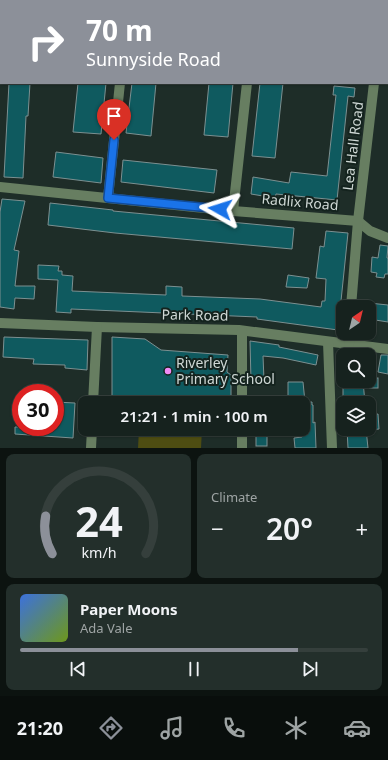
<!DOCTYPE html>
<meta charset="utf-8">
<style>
:root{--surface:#16221e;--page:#232f2b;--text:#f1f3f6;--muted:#9ea4a4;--line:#353f3c;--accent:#8c9099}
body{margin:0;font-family:"Noto Sans",sans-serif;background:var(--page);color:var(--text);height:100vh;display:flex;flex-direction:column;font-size:15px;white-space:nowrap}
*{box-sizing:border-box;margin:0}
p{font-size:13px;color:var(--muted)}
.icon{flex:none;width:22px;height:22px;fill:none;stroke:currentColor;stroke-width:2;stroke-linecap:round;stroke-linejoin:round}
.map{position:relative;height:448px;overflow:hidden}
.details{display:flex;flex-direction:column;gap:6px;padding:6px;background:#0c1310;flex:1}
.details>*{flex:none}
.banner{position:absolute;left:0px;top:0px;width:388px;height:84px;box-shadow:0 1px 3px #0004,0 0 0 1px var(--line);background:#8c9099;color:#fff;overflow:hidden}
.needle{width:26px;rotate:35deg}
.fabs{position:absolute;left:336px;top:300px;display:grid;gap:8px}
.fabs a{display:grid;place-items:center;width:40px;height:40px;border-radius:8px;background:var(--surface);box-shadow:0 1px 3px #0004,0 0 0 1px var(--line);font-size:20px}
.speed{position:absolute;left:12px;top:384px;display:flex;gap:8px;font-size:20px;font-weight:700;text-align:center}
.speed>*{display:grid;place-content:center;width:52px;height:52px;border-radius:50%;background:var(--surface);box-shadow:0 1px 3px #0004,0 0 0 1px var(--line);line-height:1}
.speed .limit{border:6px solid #d22;background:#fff;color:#111}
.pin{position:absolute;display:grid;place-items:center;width:34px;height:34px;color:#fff;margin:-41px -17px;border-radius:50% 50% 50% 0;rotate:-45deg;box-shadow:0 0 4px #0007}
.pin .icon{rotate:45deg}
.me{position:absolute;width:44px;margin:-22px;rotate:276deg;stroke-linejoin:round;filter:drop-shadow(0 0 3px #0008)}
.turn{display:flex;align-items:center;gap:14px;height:84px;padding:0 20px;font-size:18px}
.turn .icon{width:52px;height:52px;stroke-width:2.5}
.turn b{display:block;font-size:28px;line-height:34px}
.big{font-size:30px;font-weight:600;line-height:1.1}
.details .widget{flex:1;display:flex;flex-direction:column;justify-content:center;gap:6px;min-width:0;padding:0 14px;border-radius:8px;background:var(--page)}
.details .dial{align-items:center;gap:0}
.dial svg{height:104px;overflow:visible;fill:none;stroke:var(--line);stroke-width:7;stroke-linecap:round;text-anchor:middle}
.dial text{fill:var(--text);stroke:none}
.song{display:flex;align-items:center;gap:12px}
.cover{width:48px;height:48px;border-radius:6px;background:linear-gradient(135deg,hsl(220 70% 55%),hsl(80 70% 35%))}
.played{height:4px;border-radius:2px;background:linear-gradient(90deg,var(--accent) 80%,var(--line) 80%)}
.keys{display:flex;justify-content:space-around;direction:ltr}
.heat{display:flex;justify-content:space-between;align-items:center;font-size:22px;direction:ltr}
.details .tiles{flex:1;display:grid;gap:6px;grid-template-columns:1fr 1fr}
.widget:last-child{grid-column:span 2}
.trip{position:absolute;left:78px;top:396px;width:232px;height:40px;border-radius:8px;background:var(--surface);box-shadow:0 1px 3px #0004,0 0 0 1px var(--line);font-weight:600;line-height:40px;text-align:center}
.dock{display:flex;height:64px;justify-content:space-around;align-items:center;background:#090e0c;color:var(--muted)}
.dock .icon{width:28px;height:28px}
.dock .on{color:var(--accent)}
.dock b{font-size:18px;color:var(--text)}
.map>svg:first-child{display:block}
.green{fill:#4e4d12}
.building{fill:#0f5a5f;stroke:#7c9091}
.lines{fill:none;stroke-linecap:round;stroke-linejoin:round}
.minor{stroke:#677e61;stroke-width:10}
.major{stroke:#a3d398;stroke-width:10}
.route-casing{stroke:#114b97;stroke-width:10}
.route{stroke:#1a73e8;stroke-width:7}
.poi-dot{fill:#f18af4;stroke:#14231e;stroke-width:1.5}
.labels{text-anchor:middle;stroke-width:4;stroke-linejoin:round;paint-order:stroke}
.street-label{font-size:14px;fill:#cfd8d5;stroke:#14231e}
.poi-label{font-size:14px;fill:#cfd8d5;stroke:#14231e;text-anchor:start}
</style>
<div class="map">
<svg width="388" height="448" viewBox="0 0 388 448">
<rect width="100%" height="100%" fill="#1e2d28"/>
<g class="green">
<polygon points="140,397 203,400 231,399 231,403 140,403"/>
<polygon points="139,429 202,429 201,448 138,448"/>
</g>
<g class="building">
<polygon points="9,83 30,83 28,116 26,116 23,178 4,177"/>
<polygon points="78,83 106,83 101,134 73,132"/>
<polygon points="132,83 156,83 151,136 126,133"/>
<polygon points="209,83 233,83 228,137 204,135"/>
<polygon points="260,83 283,83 275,158 252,156"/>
<polygon points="334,86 355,88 354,97 348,96 337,200 276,194 275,198 251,194 253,177 289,183 291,172 327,176 336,95 333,95"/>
<polygon points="56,152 103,158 101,183 53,177"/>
<polygon points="123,160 217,170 214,193 121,182"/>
<polygon points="2,199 25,201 14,250 19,251 15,286 35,286 34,299 15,298 14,309 0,307 0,212"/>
<polygon points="50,203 113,210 113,211 294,228 292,249 115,233 48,225"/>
<polygon points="326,231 348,233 338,330 257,319 257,317 71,309 71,313 56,312 58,280 38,279 38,265 59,266 58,271 62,271 62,275 73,276 72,291 166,295 166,286 182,287 182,296 260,299 321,307 322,301 325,301 326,279 316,278 320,246 324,247"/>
<polygon points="380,245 388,246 387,258 388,258 388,274 385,274 384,278 376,277 377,273 371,272 372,257 378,258"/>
<polygon points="288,275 309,278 307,288 286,287"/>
<polygon points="369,303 388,305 388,322 369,319"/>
<polygon points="4,337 88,340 87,370 65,368 65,365 33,364 34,359 3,357"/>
<polygon points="112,337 145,339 161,350 228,355 227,372 231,375 231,399 203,400 135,397 135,403 112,403"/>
<polygon points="250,341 279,345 279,347 318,355 316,365 283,358 263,356 264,380 251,381"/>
<polygon points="381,355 388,355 388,374 378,372"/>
<rect x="369" y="378" width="9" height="10"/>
<polygon points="343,381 363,381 365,403 343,403"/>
<polygon points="288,382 303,382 305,402 312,402 312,405 313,405 313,423 315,422 316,448 295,448 294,438 302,437 303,403 288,402"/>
<polygon points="55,402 75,403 73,438 15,434 15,427 55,427"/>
<polygon points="378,414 379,429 369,430 369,415"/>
<rect x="256" y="429" width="11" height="17"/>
<polygon points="347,429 366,429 368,448 348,448"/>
</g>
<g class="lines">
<g class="minor">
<polyline points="128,1 128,0"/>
<polyline points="256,1 256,0"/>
<polyline points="383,1 383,0"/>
<polyline points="0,187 233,211 358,221"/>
<polyline points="108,198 120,83"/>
<polyline points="233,211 247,83"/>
<polyline points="358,221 370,231 388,238"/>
<polyline points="351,307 358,221 374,83"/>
<polyline points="0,323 97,327 239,330 388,349"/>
<polyline points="242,331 242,403"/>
<polyline points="328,342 332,448"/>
<polyline points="349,344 350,333"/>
<polyline points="93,403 97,327"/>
<polyline points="242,429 242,448"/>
<polyline points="91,448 92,429"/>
</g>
<polyline class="major" points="0,3 0,0"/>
</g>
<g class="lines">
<g class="route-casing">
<polyline id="route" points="114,140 108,198 220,209"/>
</g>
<use href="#route" class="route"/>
</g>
<circle class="poi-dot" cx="168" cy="371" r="4"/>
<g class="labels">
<g class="street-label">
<text transform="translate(353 146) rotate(-83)" y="5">Lea Hall Road</text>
<text transform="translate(300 202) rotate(5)" y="5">Radlix Road</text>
<text transform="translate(195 315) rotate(1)" y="5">Park Road</text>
</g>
<g class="poi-label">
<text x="176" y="368">Riverley<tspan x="176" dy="16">Primary School</tspan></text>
</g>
</g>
</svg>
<div class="fabs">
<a><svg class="needle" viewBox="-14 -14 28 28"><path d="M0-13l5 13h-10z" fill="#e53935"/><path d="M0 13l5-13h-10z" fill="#9ea4a4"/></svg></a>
<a><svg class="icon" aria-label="search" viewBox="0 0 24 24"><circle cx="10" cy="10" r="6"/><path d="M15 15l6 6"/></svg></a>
<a><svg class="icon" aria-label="layers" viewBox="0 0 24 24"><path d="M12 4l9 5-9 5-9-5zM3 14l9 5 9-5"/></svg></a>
</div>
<div class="speed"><div class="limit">30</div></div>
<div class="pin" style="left:114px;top:140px;background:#d93025"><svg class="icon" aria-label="arrive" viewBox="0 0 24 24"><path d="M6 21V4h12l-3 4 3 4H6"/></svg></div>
<svg class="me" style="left:220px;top:209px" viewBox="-20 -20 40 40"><path d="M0-17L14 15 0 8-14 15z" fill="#1a73e8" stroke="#fff" stroke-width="4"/></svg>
<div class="trip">21:21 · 1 min · 100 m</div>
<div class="banner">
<div class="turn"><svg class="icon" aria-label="right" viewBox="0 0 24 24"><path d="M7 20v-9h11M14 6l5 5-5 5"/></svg><div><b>70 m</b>Sunnyside Road</div></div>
</div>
</div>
<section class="details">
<div class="tiles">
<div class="widget dial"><svg viewBox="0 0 100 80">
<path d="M14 69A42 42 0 1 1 86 69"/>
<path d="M14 69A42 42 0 0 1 9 40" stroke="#8c9099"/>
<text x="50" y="56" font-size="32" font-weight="700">24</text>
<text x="50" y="72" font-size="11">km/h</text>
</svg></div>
<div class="widget"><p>Climate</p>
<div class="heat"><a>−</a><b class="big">20°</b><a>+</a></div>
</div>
<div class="widget">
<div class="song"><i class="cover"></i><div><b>Paper Moons</b><p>Ada Vale</p></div></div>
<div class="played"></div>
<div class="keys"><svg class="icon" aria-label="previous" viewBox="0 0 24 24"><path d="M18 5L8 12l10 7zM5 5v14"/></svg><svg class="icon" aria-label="pause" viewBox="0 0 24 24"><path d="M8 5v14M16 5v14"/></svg><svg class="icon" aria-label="next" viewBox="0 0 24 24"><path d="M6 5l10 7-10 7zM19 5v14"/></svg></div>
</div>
</div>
</section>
<nav class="dock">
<b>21:20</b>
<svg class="icon on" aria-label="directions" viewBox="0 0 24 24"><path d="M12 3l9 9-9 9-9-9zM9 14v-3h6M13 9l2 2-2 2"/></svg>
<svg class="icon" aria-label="music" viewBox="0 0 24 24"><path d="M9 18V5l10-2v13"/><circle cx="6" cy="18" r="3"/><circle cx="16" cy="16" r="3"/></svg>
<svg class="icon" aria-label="phone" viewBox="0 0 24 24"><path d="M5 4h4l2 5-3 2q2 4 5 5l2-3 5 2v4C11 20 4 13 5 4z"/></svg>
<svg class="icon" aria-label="climate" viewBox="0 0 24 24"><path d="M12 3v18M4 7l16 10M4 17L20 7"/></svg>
<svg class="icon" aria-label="car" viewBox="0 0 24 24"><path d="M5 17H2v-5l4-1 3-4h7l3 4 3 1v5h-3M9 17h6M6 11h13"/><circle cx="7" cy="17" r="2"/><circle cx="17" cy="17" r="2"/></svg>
</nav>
